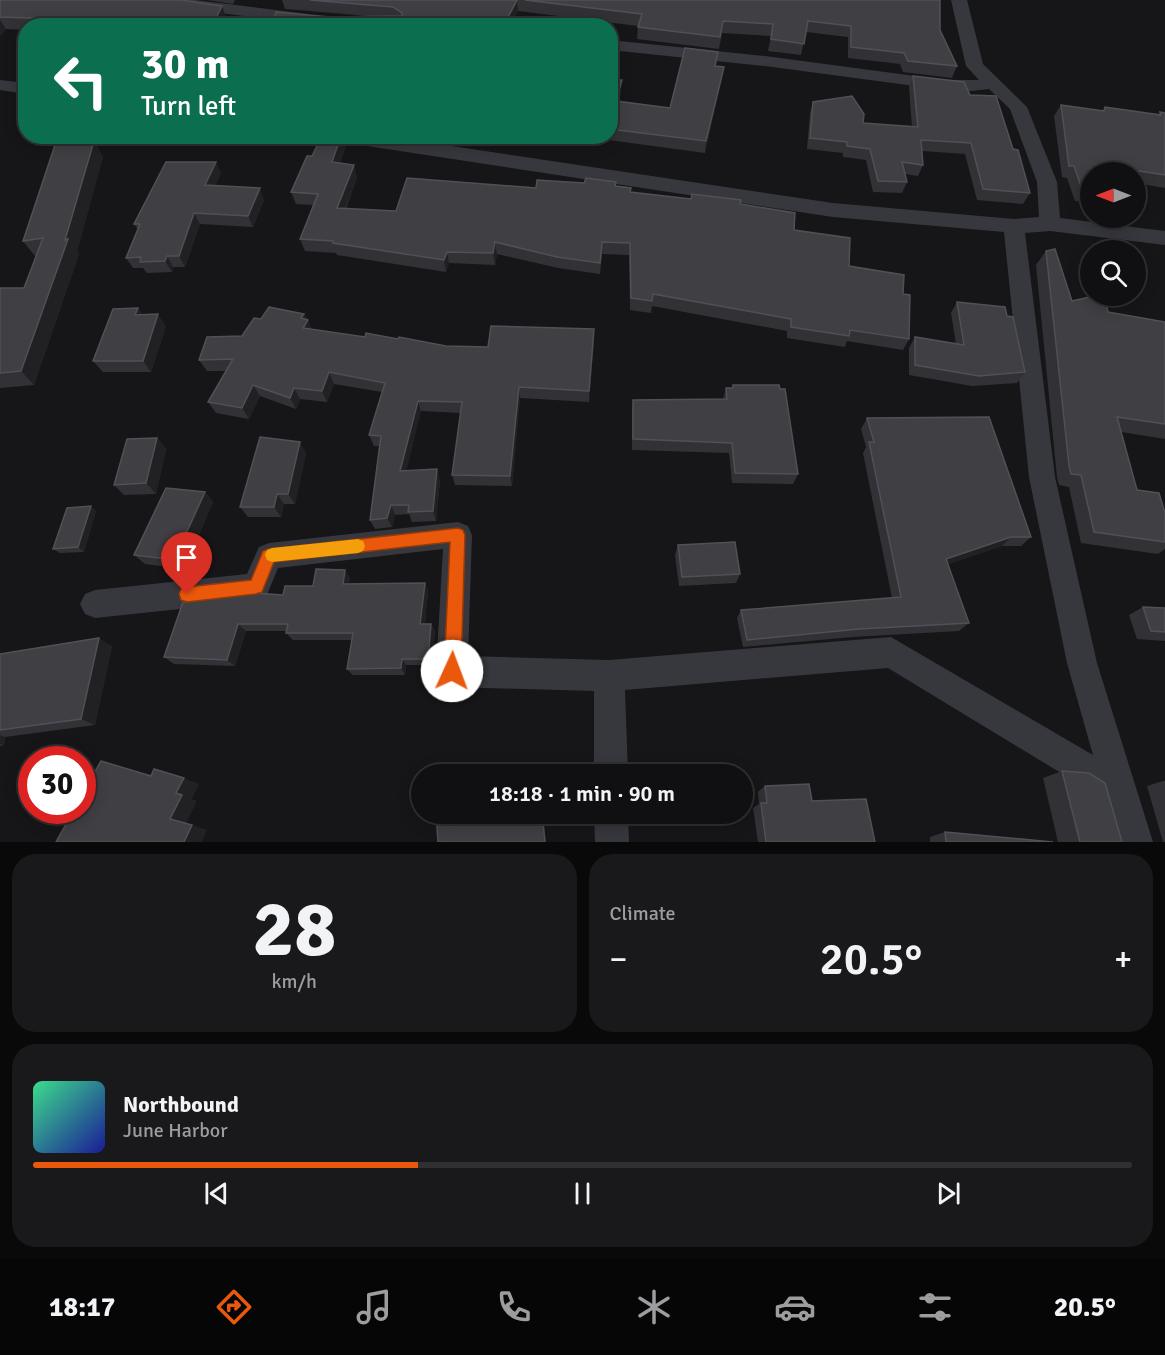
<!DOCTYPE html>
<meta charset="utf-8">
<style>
:root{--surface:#101012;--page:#19191b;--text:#f1f3f6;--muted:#9c9d9f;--line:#303032;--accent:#ea580c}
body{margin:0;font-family:Signika,sans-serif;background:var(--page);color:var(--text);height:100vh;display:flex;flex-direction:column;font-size:22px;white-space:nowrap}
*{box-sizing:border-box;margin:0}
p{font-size:20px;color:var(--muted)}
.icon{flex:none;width:33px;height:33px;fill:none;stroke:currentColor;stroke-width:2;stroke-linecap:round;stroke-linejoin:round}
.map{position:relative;height:842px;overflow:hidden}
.sheet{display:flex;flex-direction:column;gap:12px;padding:12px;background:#09090a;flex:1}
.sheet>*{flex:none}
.banner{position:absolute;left:18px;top:18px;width:600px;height:126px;border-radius:24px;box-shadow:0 3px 15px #0003,0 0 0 2px var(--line);background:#0b6e4f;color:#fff;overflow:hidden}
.needle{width:39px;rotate:270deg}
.buttons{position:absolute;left:1080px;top:162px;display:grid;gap:12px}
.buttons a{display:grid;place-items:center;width:66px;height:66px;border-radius:50%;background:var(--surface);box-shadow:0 3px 15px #0003,0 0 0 2px var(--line);font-size:30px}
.speed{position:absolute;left:18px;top:746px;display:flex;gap:12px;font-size:30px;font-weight:700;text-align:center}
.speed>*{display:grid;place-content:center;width:78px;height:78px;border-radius:50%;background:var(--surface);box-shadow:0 3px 15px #0003,0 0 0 2px var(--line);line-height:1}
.speed .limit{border:9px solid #d22;background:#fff;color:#111}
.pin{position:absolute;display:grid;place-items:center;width:51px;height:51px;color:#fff;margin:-62px -26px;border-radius:50% 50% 50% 0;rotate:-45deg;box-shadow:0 0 6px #0007}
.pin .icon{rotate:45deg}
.me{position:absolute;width:66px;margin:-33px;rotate:2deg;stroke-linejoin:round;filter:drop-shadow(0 0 4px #0008)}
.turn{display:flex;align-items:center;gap:21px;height:126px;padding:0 24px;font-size:27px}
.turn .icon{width:78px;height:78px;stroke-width:2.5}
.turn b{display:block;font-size:42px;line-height:51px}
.big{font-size:45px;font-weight:600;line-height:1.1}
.sheet .card{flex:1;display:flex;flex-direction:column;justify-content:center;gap:9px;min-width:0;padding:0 21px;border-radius:24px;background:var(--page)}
.sheet .dial{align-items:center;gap:0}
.dial b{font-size:78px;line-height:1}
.song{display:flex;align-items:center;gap:18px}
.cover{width:72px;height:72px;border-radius:9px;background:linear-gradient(135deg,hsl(150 70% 55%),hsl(240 70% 35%))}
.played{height:6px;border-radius:3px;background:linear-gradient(90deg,var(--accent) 35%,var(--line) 35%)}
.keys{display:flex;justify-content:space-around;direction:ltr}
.heat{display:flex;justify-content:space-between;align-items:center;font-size:33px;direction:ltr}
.sheet .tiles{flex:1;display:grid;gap:12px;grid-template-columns:1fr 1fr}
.card:last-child{grid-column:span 2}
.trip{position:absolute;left:411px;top:764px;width:342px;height:60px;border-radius:30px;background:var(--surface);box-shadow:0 3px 15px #0003,0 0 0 2px var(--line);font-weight:600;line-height:60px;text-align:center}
.tabs{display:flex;height:96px;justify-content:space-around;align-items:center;background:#060607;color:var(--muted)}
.tabs .icon{width:42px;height:42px}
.tabs .current{color:var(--accent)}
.tabs b{font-size:27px;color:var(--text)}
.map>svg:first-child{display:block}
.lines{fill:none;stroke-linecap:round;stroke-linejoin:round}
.minor{fill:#37383d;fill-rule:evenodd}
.wall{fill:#323236}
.shaded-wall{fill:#212124}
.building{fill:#3f3f44;stroke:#4f5156;stroke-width:1.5}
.route{fill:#ea580c;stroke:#983908;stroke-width:1.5}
.slow{fill:#f59e0b}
</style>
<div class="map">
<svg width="1165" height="842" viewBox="0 0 1165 842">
<rect width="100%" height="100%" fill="#161618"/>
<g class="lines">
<g class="minor">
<polygon points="148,0 195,0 308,14 316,19 308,24 156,5"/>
<polygon points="951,0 967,0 983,64 1027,107 1057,182 1060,218 1165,231 1165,245 1050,231 1025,233 1055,477 1097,663 1153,842 1119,842 1107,801 888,668 625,690 628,774 594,774 594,691 452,687 441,682 436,671 443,549 278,568 266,597 256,601 95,618 85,614 80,604 85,594 95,590 247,574 259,547 269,543 458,522 468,526 472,535 468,656 609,660 891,637 1093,755 1067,663 1029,477 1004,232 833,217 341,142 334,140 332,136 385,136 833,203 1014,219 1039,217 1037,182 1010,109 989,89 971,91 945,90 765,66 610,50 610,40 765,56 945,80 979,80 966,66"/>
<polygon points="0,80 26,83 26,94 0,90"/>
<polygon points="594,813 628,813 629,842 595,842"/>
</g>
</g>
<g class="wall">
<polygon points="0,0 226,17 225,19 274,19 330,17 368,16 285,9 282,0 940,0 940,30 957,66 952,78 903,72 900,64 848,58 848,37 806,32 801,55 768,51 771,36 722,33 719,49 637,39 638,26 518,11 510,26 26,26 26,30 6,29 0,36"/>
<polygon points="207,0 235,0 233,4"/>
<polygon points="715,66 724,67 705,153 579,136 610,136 610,80 621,92 619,101 670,108"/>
<polygon points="913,76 970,95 1013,149 1030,193 1023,204 977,200 965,154 922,151 923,165 918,176 905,174 907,182 902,193 873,192 866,160 843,157 843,153 807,149 810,113 813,102 863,123 912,127 909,87"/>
<polygon points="1061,105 1103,111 1105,107 1158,115 1160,112 1165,113 1165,188 1136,183 1136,172 1090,172 1090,202 1075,201 1067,178 1062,177 1054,116"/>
<polygon points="322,136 344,136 346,145 340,163 357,177 346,209 396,211 536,188 616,187 630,192 691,199 740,204 794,230 849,266 903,294 909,339 903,350 847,341 845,347 787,338 787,331 652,306 651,313 630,310 629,255 602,254 600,274 558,268 497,254 495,265 449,263 446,272 337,255 336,253 305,251 300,239 313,205 296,204 291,192 312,156"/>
<polygon points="443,136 488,136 487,144 444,142"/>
<polygon points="94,141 103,157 77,251 79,254 34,385 0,388 0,288 24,288 36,255 35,256 23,241"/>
<polygon points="221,173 215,186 264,200 253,227 200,224 185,267 173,267 172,272 147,273 143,268 133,268 126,258 138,230 134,224"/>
<polygon points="1046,251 1072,301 1108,312 1165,322 1165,439 1121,432 1137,490 1165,513 1165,549 1158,554 1081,543 1069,487 1059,485 1057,477 1036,265"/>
<polygon points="957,302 1007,316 1025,372 1017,383 972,386 909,375 909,348 915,337 956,344 951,313"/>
<polygon points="138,308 143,315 166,326 151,372 103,372 93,361"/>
<polygon points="304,314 312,329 365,337 398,339 446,346 488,347 594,341 589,402 520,398 512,486 455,485 452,475 461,413 421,411 406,470 440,480 436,521 412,522 409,514 395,515 392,527 375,529 370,520 379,446 374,446 369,435 382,392 334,384 327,402 300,399 296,409 260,396 249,419 216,413 208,402 226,371 207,371 199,360 242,336 261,319"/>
<polygon points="733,385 798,474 793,484 732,483 729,453 632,450 632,410 633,400 723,399 726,388 732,388"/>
<polygon points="867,418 1031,537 1021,546 1002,546 948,564 969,623 959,631 853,637 743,647 737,618 741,610 892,598 863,453 866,447 861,429"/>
<polygon points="157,438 166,449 156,494 124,495 114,485"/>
<polygon points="306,453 295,504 284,504 281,517 248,517 240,507"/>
<polygon points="205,492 213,502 184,569 145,564 134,555"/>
<polygon points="96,511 84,552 60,553 53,549"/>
<polygon points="678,545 740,574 736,583 679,586 675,555"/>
<polygon points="350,578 349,584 425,583 428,591 425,624 431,624 435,632 432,665 406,665 405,675 353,675 347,669 352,640 293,640 286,633 287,631 246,631 235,666 174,664 164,657 283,595 313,586"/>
<polygon points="1143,607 1165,608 1165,641 1137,639 1129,615"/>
<polygon points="112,646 95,725 5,737 4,745 0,746 0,654"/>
<polygon points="1062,771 1122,842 1058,842 1043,778"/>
<polygon points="1163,781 1165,781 1165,842 1163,842 1147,786"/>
<polygon points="765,786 812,801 875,842 758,842 753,808 759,804 758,792"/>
<polygon points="945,832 1053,842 930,842 930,837"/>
</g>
<g class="shaded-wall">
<polygon points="517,0 518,11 510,26 506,26 507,19"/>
<polygon points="222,6 226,17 223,26 216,18"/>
<polygon points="0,20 6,29 0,36"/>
<polygon points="724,67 722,79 705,153 706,141"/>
<polygon points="622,80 621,92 616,113 616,101"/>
<polygon points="341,136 344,136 346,145 336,174 332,162"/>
<polygon points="94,141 103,157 77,251 79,254 34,385 21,371 65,240"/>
<polygon points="216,162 221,173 211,197 205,185"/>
<polygon points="354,165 357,177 341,220 337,208"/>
<polygon points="260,188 264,200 253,227 248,216"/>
<polygon points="194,213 200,224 185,267 179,256"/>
<polygon points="495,242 497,254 495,265 493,253"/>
<polygon points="447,252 449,263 446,272 444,260"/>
<polygon points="167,256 173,267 172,272 165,261"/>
<polygon points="138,308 146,319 135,315"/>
<polygon points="158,314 166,326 151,372 143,361"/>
<polygon points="304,314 307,321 308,320 313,332 303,328 301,318"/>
<polygon points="594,329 594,341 589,402 589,391"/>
<polygon points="329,372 334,384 327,402 322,391"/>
<polygon points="253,385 260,396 249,419 242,408"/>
<polygon points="519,387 520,398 512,486 510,476"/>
<polygon points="294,388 300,399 296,409 290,398"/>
<polygon points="418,401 421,411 404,481 400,471"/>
<polygon points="157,438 166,449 156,494 146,483"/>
<polygon points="300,442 306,453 295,504 288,494"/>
<polygon points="437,469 440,480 436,521 433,511"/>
<polygon points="205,492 213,502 184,569 174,560"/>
<polygon points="277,494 284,504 281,517 274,507"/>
<polygon points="391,505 395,515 392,527 387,518"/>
<polygon points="91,506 96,511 84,552 78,547"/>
<polygon points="1011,537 1002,546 938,567 946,559"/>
<polygon points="345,570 350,578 348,592 343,584"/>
<polygon points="425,583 428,591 424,632 420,624"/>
<polygon points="238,624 246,631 235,666 227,660"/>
<polygon points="431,624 435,632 432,665 428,659"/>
<polygon points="99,638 112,646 95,725 81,719"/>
<polygon points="402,659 406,665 405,675 401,668"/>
<polygon points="0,735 5,737 4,745 0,744"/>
<polygon points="184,778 199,784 192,799 197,801 186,824 170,819 176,793"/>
<polygon points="542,813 543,813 546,842 545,842"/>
<polygon points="192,825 207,830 202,842 184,842"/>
</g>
<g class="building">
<polygon points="0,0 181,0 222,6 216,18 274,19 276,12 330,17 402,16 402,13 393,7 310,0 517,0 507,19 506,26 82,26 86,20 0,17"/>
<polygon points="525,0 940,0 940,30 957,66 908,61 904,53 851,47 851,26 808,21 804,44 771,39 773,24 723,21 720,37 638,27 642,14"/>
<polygon points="685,48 718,52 715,66 724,67 706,141 610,129 610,80 622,80 616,101 670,108"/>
<polygon points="913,76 964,82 970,95 996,96 1013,149 1018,150 1030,193 983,189 971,143 921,140 923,165 902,162 907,182 878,181 870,149 847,146 847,142 810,138 813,102 852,96 864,114 863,123 918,127"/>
<polygon points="1061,105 1104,111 1105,107 1161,115 1160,112 1165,113 1165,175 1126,169 1127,172 1090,172 1090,190 1082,189 1074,166 1069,166"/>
<polygon points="322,136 341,136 332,162 354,165 337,208 396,211 407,178 536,188 537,180 584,183 586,178 616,182 615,186 631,188 630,192 691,199 692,194 741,200 740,204 795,213 794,230 850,238 849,266 904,275 903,294 910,295 909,339 850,330 849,336 791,327 791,319 653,294 652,301 631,298 630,243 602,242 600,263 557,257 495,242 493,253 447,252 444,260 333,243 333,241 300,239 318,194 291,192 307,156 312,156"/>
<polygon points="94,141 65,240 68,239 21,371 0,373 0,288 24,288 43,238 23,241 55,145"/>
<polygon points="166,162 216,162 205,185 260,188 248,216 194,213 179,256 167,256 165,261 140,262 141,257 126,258 140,224 134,224"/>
<polygon points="1055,249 1072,301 1094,296 1105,296 1108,312 1165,322 1165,424 1117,417 1137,490 1159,493 1165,513 1165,542 1094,532 1081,475 1071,474 1069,465 1046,251"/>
<polygon points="957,302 1005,307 1007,316 1013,317 1025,372 979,376 915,365 915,337 964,345"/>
<polygon points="269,307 304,314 301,318 308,320 303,328 365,337 366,333 398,339 399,337 446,346 488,347 491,326 594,329 589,391 519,387 510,476 452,475 462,402 418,401 400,471 437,469 433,511 408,512 409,505 391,505 387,518 370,520 381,436 369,435 385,383 329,372 322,391 294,388 290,398 253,385 242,408 208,402 233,359 199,360 207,337 242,336 254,318 261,319"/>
<polygon points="138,308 135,315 158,314 143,361 93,361 113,309"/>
<polygon points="733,385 779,385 780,389 785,389 798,474 735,473 732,443 633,439 633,400 727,399 726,388 733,388"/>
<polygon points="989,417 1031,537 1011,537 946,559 969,623 859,629 747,640 741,610 901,597 869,442 874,442 867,418"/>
<polygon points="260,437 300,442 288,494 277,494 274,507 240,507"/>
<polygon points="157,438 146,483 114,485 127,439"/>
<polygon points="166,488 205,492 174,560 134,555"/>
<polygon points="91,506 78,547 53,549 67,508"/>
<polygon points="735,542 740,574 682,577 678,545"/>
<polygon points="316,569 345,570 343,584 425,583 420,624 431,624 428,659 402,659 401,668 347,669 353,633 286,633 288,624 238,624 227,660 164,657 183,602 255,593 283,595 285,586 313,586"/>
<polygon points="1143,607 1165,608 1165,632 1151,631"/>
<polygon points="99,638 81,719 0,730 0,654"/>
<polygon points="101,761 151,776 154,769 184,778 176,793 182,795 170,819 192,825 184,842 56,842 74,810 82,810 82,794"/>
<polygon points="1062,771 1089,773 1105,783 1122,842 1080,842"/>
<polygon points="809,784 812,801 866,799 875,842 766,842 761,803 767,803 765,786"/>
<polygon points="436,813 542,813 545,842 438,842"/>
<polygon points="945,832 1053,842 946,842"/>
</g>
<polygon class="route" points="458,528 463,530 465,535 461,671 458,677 452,679 446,677 444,671 450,542 274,562 262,592 256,594 187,602 181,600 179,594 181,589 187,587 251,580 263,551 269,549"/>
<polygon class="slow" points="358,539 363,541 365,546 363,551 358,553 272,562 267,560 265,555 267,550 272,548"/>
</svg>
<div class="buttons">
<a><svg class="needle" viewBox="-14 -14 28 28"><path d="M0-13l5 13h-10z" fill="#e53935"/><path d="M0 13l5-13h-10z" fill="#9c9d9f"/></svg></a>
<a><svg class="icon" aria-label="search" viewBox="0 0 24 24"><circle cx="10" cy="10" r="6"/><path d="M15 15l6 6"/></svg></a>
</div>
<div class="speed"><div class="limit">30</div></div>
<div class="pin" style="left:187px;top:594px;background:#d93025"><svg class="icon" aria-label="arrive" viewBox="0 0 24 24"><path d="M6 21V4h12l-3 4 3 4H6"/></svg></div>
<svg class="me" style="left:452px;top:671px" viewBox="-20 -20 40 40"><circle r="19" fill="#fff"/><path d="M0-13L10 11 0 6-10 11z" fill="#ea580c"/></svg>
<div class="trip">18:18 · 1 min · 90 m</div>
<div class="banner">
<div class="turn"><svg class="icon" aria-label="left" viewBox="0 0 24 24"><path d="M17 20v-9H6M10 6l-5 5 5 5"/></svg><div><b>30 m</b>Turn left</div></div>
</div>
</div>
<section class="sheet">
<div class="tiles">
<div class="card dial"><b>28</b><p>km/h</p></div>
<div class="card"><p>Climate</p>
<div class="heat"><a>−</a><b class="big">20.5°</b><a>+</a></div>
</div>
<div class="card">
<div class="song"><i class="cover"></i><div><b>Northbound</b><p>June Harbor</p></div></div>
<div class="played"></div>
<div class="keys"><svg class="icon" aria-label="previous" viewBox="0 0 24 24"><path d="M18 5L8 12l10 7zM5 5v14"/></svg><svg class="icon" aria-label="pause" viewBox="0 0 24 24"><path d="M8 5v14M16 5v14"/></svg><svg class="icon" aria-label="next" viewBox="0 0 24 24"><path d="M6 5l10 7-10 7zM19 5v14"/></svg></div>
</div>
</div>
</section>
<nav class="tabs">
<b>18:17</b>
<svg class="icon current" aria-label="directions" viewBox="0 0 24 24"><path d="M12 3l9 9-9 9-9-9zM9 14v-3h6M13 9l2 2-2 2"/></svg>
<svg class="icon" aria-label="music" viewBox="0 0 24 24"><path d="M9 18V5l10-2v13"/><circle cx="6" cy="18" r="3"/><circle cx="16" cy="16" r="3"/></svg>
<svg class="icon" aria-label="phone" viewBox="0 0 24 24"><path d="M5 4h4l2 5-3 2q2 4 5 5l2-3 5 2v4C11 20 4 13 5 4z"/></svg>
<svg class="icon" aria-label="climate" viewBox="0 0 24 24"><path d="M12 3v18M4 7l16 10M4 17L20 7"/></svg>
<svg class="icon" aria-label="car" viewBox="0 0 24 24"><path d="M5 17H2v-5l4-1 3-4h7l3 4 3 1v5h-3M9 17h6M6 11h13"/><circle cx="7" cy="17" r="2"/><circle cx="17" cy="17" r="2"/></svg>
<svg class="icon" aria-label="filters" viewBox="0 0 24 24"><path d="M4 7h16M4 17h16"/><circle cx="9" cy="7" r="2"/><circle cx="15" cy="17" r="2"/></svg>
<b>20.5°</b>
</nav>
